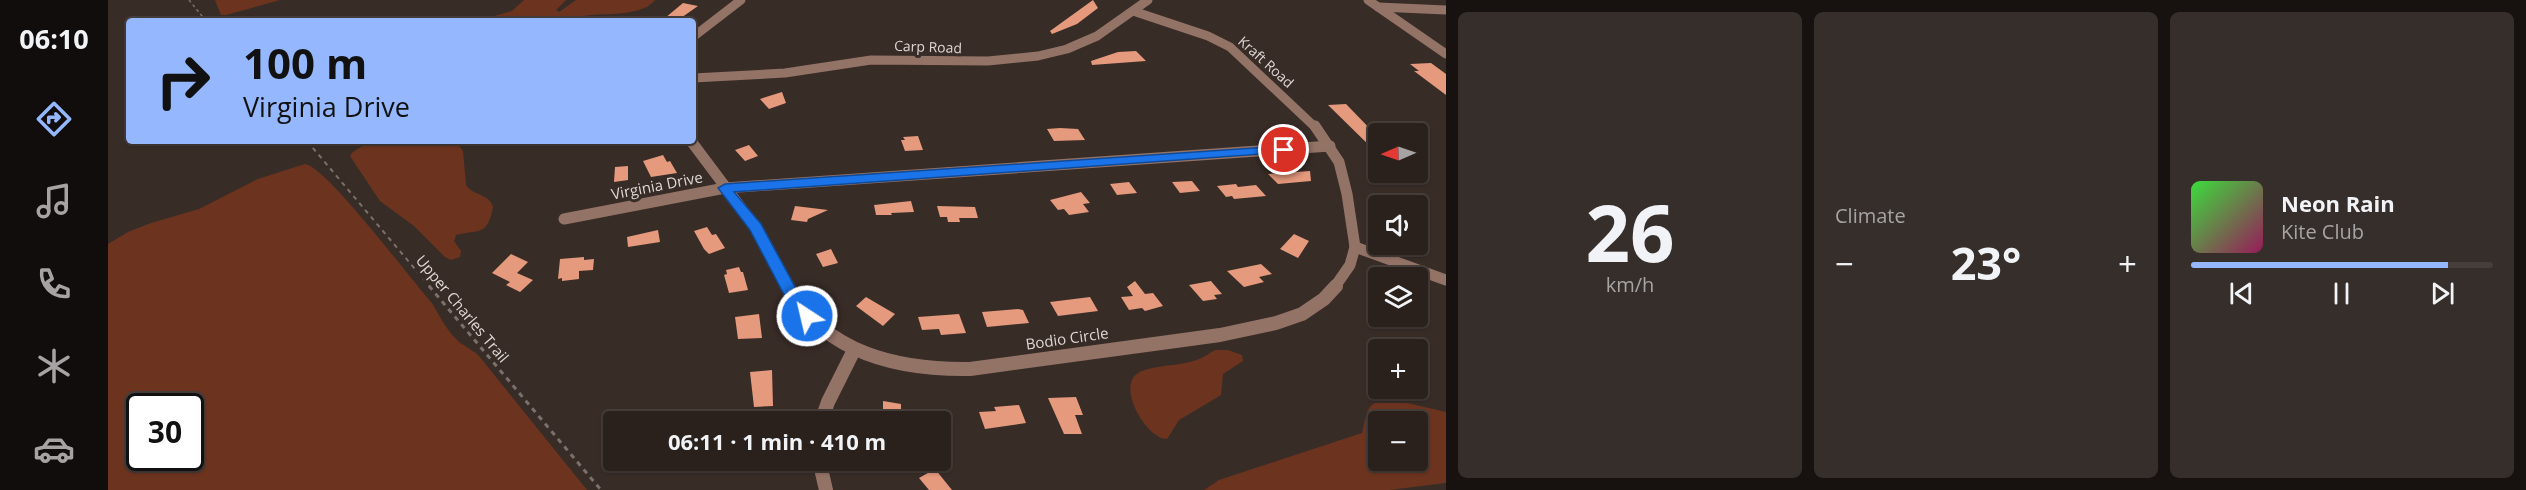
<!DOCTYPE html>
<meta charset="utf-8">
<style>
:root{--surface:#2a211d;--page:#362e2a;--text:#f1f3f6;--muted:#a5a3a4;--line:#463e3b;--accent:#94b7fd}
body{margin:0;font-family:"Open Sans",sans-serif;background:var(--page);color:var(--text);height:100vh;display:flex;flex-direction:column;font-size:22px;white-space:nowrap}
*{box-sizing:border-box;margin:0}
p{font-size:20px;color:var(--muted)}
.icon{flex:none;width:33px;height:33px;fill:none;stroke:currentColor;stroke-width:2;stroke-linecap:round;stroke-linejoin:round}
.map{position:relative;flex:1;overflow:hidden}
.details{display:flex;flex-direction:column;gap:12px;padding:12px;background:#171210;width:1080px}
.details>*{flex:none}
.guide{position:absolute;left:18px;top:18px;width:570px;height:126px;border-radius:6px;box-shadow:0 2px 4px #0004,0 0 0 2px var(--line);background:#94b7fd;color:#111;overflow:hidden}
.needle{width:39px;rotate:268deg}
.buttons{position:absolute;left:1260px;top:123px;display:grid;gap:12px}
.buttons a{display:grid;place-items:center;width:60px;height:60px;border-radius:6px;background:var(--surface);box-shadow:0 2px 4px #0004,0 0 0 2px var(--line);font-size:30px}
.speed{position:absolute;left:18px;top:393px;display:flex;gap:12px;font-size:30px;font-weight:700;text-align:center}
.speed>*{display:grid;place-content:center;width:78px;height:78px;border-radius:50%;background:var(--surface);box-shadow:0 2px 4px #0004,0 0 0 2px var(--line);line-height:1}
.speed .limit{border:3px solid #111;border-radius:9px;background:#fff;color:#111}
.pin{position:absolute;display:grid;place-items:center;width:51px;height:51px;color:#fff;margin:-26px;border:3px solid #fff;border-radius:50%;box-shadow:0 2px 6px #0007}
.me{position:absolute;width:66px;margin:-33px;rotate:325deg;stroke-linejoin:round;filter:drop-shadow(0 0 4px #0008)}
.turn{display:flex;align-items:center;gap:21px;height:126px;padding:0 18px;font-size:27px}
.turn .icon{width:78px;height:78px;stroke-width:2.5}
.turn b{display:block;font-size:42px;line-height:51px}
.big{font-size:45px;font-weight:700;line-height:1.1}
.details .widget{flex:1;display:flex;flex-direction:column;justify-content:center;gap:9px;min-width:0;padding:0 21px;border-radius:9px;background:var(--page)}
.details .dial{align-items:center;gap:0}
.dial b{font-size:78px;line-height:1}
.song{display:flex;align-items:center;gap:18px}
.cover{width:72px;height:72px;border-radius:9px;background:linear-gradient(135deg,hsl(120 70% 55%),hsl(330 70% 35%))}
.played{height:6px;border-radius:3px;background:linear-gradient(90deg,var(--accent) 85%,var(--line) 85%)}
.keys{display:flex;justify-content:space-around;direction:ltr}
.heat{display:flex;justify-content:space-between;align-items:center;font-size:33px;direction:ltr}
.details .tiles{flex:1;display:grid;gap:12px;grid-template-columns:repeat(3,1fr)}
.trip{position:absolute;left:495px;top:411px;width:348px;height:60px;border-radius:6px;background:var(--surface);box-shadow:0 2px 4px #0004,0 0 0 2px var(--line);font-weight:700;line-height:60px;text-align:center}
main{display:flex;flex:1;min-height:0}
.dock{display:flex;flex-direction:column;width:108px;justify-content:space-around;align-items:center;background:#110d0c;color:var(--muted)}
.dock .icon{width:42px;height:42px}
.dock .active{color:var(--accent)}
.dock b{font-size:27px;color:var(--text)}
.map>svg:first-child{display:block}
.green{fill:#6c341f;fill-rule:evenodd}
.building{fill:#e5997d}
.lines{fill:none;stroke-linecap:round;stroke-linejoin:round}
.path-far2{stroke:#7a706c;stroke-width:1.5;stroke-dasharray:3 3;stroke-linecap:butt}
.path-far1{stroke:#7a706c;stroke-width:2;stroke-dasharray:4.5 4.5;stroke-linecap:butt}
.path{stroke:#7a706c;stroke-width:3;stroke-dasharray:5 5;stroke-linecap:butt}
.street-far2{stroke:#947367;stroke-width:9}
.street-far1{stroke:#947367;stroke-width:11}
.street{stroke:#947367;stroke-width:14}
.route{fill:#1a73e8;stroke:#114b97;stroke-width:1.5}
.labels{text-anchor:middle;stroke-width:6;stroke-linejoin:round;paint-order:stroke}
.far-street-label{font-size:14px;fill:#dfd7d4;stroke:#382c27}
.street-label{font-size:15px;fill:#dfd7d4;stroke:#382c27}
</style>
<main>
<nav class="dock">
<b>06:10</b>
<svg class="icon active" aria-label="directions" viewBox="0 0 24 24"><path d="M12 3l9 9-9 9-9-9zM9 14v-3h6M13 9l2 2-2 2"/></svg>
<svg class="icon" aria-label="music" viewBox="0 0 24 24"><path d="M9 18V5l10-2v13"/><circle cx="6" cy="18" r="3"/><circle cx="16" cy="16" r="3"/></svg>
<svg class="icon" aria-label="phone" viewBox="0 0 24 24"><path d="M5 4h4l2 5-3 2q2 4 5 5l2-3 5 2v4C11 20 4 13 5 4z"/></svg>
<svg class="icon" aria-label="climate" viewBox="0 0 24 24"><path d="M12 3v18M4 7l16 10M4 17L20 7"/></svg>
<svg class="icon" aria-label="car" viewBox="0 0 24 24"><path d="M5 17H2v-5l4-1 3-4h7l3 4 3 1v5h-3M9 17h6M6 11h13"/><circle cx="7" cy="17" r="2"/><circle cx="17" cy="17" r="2"/></svg>
</nav>
<div class="map">
<svg width="1338" height="490" viewBox="0 0 1338 490">
<rect width="100%" height="100%" fill="#382c27"/>
<g class="green">
<polygon points="107,0 172,0 118,15 113,15"/>
<path d="M416 0H458L448 10 451 12 468 0H547C531 21 479 9 459 21H369L404 11Z"/>
<path d="M262 141H348L355 151 358 185C365 196 382 194 385 207 379 237 371 229 348 235L346 241 353 251 352 257 343 260 337 257 306 226 272 201 242 156 245 152Z"/>
<path d="M197 164C219 167 303 280 324 303 331 315 338 329 348 339 355 346 364 349 371 356L479 490H0V244L20 232 43 223 91 209 150 179ZM32 406H82V458H32Z"/>
<path d="M1107 350H1120L1134 355 1135 361 1115 374 1113 395 1071 420 1059 439C1039 439 1008 387 1030 373 1044 365 1070 366 1086 361 1093 359 1100 354 1107 350Z"/>
<path d="M1267 403H1299L1338 412V483L1281 490H1096L1111 480 1254 433C1257 423 1257 408 1267 403ZM1270 422H1310V460H1270Z"/>
</g>
<g class="building">
<polygon points="985,0 990,8 969,24 944,34 942,31"/>
<polygon points="575,3 590,6 570,20 557,18"/>
<polygon points="1028,51 1038,61 984,65 983,61 1010,52"/>
<polygon points="1323,63 1338,74 1338,95 1306,71 1311,71 1302,64"/>
<polygon points="674,92 678,103 661,109 652,99"/>
<polygon points="1238,104 1270,137 1270,154 1220,105"/>
<polygon points="952,128 970,129 977,140 946,141 939,129"/>
<polygon points="810,136 815,150 797,151 793,140 797,140 795,137"/>
<polygon points="641,145 650,156 637,161 627,150"/>
<polygon points="555,155 559,162 562,161 569,173 543,177 535,161"/>
<polygon points="520,166 520,180 506,182 507,167"/>
<polygon points="1202,171 1203,181 1170,184 1160,174"/>
<polygon points="1289,172 1306,172 1316,184 1297,183"/>
<polygon points="1084,181 1092,191 1072,193 1064,182"/>
<polygon points="1021,182 1029,193 1009,195 1002,184"/>
<polygon points="1128,184 1130,187 1148,185 1158,196 1126,199 1124,196 1118,197 1109,186"/>
<polygon points="973,192 982,203 975,204 981,212 961,215 956,209 950,210 942,200"/>
<polygon points="803,201 806,212 783,213 784,215 768,215 766,205"/>
<polygon points="687,206 720,210 700,219 699,222 683,220"/>
<polygon points="829,206 867,207 870,218 851,218 852,222 840,222 839,217 832,217"/>
<polygon points="599,227 604,235 608,234 617,248 601,254 596,249 586,231"/>
<polygon points="550,230 552,242 520,247 519,237"/>
<polygon points="1186,234 1201,241 1190,258 1172,249"/>
<polygon points="723,249 730,263 715,267 708,254"/>
<polygon points="403,254 420,262 409,273 425,280 412,292 398,285 402,282 384,273"/>
<polygon points="476,257 476,260 486,259 485,270 471,271 471,279 454,281 454,278 450,279 452,259"/>
<polygon points="1153,264 1164,274 1151,277 1156,282 1136,287 1119,271"/>
<polygon points="631,267 633,272 635,272 640,290 621,293 616,275 619,274 618,270"/>
<polygon points="1027,281 1037,294 1045,293 1055,306 1037,311 1034,308 1021,310 1013,297 1025,296 1019,287"/>
<polygon points="1103,281 1114,294 1106,295 1109,299 1095,301 1081,285"/>
<polygon points="758,297 787,314 775,326 748,306"/>
<polygon points="982,297 990,311 950,316 942,302"/>
<polygon points="910,309 915,310 921,323 879,327 874,312"/>
<polygon points="651,314 654,338 630,339 627,317"/>
<polygon points="851,314 858,333 833,335 831,329 814,330 810,317"/>
<polygon points="664,370 665,406 646,407 642,372"/>
<polygon points="968,397 975,415 967,415 974,434 956,434 940,398"/>
<polygon points="775,401 793,404 793,422 775,422"/>
<polygon points="911,405 918,423 877,429 871,412 888,411 886,407"/>
<polygon points="827,469 844,490 821,490 811,478"/>
</g>
<g class="lines">
<polyline class="path-far2" points="81,0 98,21"/>
<polyline class="path-far1" points="199,141 323,288"/>
<polyline class="path" points="321,286 493,490"/>
<g class="street-far2">
<polyline points="1260,0 1338,54"/>
<polyline points="1270,7 1338,10"/>
<polyline points="1025,11 1100,36 1122,47 1208,128"/>
<polyline points="585,37 633,0"/>
<polyline points="585,78 677,73 763,60 880,61 930,56 959,49 989,36 1040,0"/>
</g>
<g class="street-far1">
<polyline points="1207,126 1231,162 1239,194 1247,247 1242,265 1226,288"/>
<polyline points="583,141 649,229 680,288"/>
<polyline points="456,219 617,188 1222,146"/>
<polyline points="1247,247 1338,280"/>
</g>
<g class="street">
<path d="M679 286C717 354 790 370 862 369L1112 335 1168 323 1194 314 1216 299 1228 286"/>
<polyline points="713,422 720,402 746,350"/>
<polyline points="711,460 718,490"/>
</g>
</g>
<polygon class="route" points="1176,146 1180,147 1180,152 626,192 653,224 691,294 706,316 704,320 694,320 680,302 642,230 610,188 617,184"/>
<g class="labels">
<g class="far-street-label">
<text transform="translate(820 47) rotate(2)" y="5">Carp Road</text>
<text transform="translate(1158 62) rotate(42)" y="5">Kraft Road</text>
</g>
<g class="street-label">
<text transform="translate(549 186) rotate(-11)" y="5">Virginia Drive</text>
<text transform="translate(354 309) rotate(50)" y="5">Upper Charles Trail</text>
<text transform="translate(959 339) rotate(-8)" y="5">Bodio Circle</text>
</g>
</g>
</svg>
<div class="buttons">
<a><svg class="needle" viewBox="-14 -14 28 28"><path d="M0-13l5 13h-10z" fill="#e53935"/><path d="M0 13l5-13h-10z" fill="#a5a3a4"/></svg></a>
<a><svg class="icon" aria-label="sound" viewBox="0 0 24 24"><path d="M4 9h4l5-4v14l-5-4H4zM17 9q2 3 0 6"/></svg></a>
<a><svg class="icon" aria-label="layers" viewBox="0 0 24 24"><path d="M12 4l9 5-9 5-9-5zM3 14l9 5 9-5"/></svg></a>
<a>+</a>
<a>−</a>
</div>
<div class="speed"><div class="limit">30</div></div>
<div class="pin" style="left:1176px;top:150px;background:#d93025"><svg class="icon" aria-label="arrive" viewBox="0 0 24 24"><path d="M6 21V4h12l-3 4 3 4H6"/></svg></div>
<svg class="me" style="left:699px;top:316px" viewBox="-20 -20 40 40"><circle r="17" fill="#1a73e8" stroke="#fff" stroke-width="3"/><path d="M0-11L8 9 0 5-8 9z" fill="#fff"/></svg>
<div class="trip">06:11 · 1 min · 410 m</div>
<div class="guide">
<div class="turn"><svg class="icon" aria-label="right" viewBox="0 0 24 24"><path d="M7 20v-9h11M14 6l5 5-5 5"/></svg><div><b>100 m</b>Virginia Drive</div></div>
</div>
</div>
<section class="details">
<div class="tiles">
<div class="widget dial"><b>26</b><p>km/h</p></div>
<div class="widget"><p>Climate</p>
<div class="heat"><a>−</a><b class="big">23°</b><a>+</a></div>
</div>
<div class="widget">
<div class="song"><i class="cover"></i><div><b>Neon Rain</b><p>Kite Club</p></div></div>
<div class="played"></div>
<div class="keys"><svg class="icon" aria-label="previous" viewBox="0 0 24 24"><path d="M18 5L8 12l10 7zM5 5v14"/></svg><svg class="icon" aria-label="pause" viewBox="0 0 24 24"><path d="M8 5v14M16 5v14"/></svg><svg class="icon" aria-label="next" viewBox="0 0 24 24"><path d="M6 5l10 7-10 7zM19 5v14"/></svg></div>
</div>
</div>
</section>
</main>
